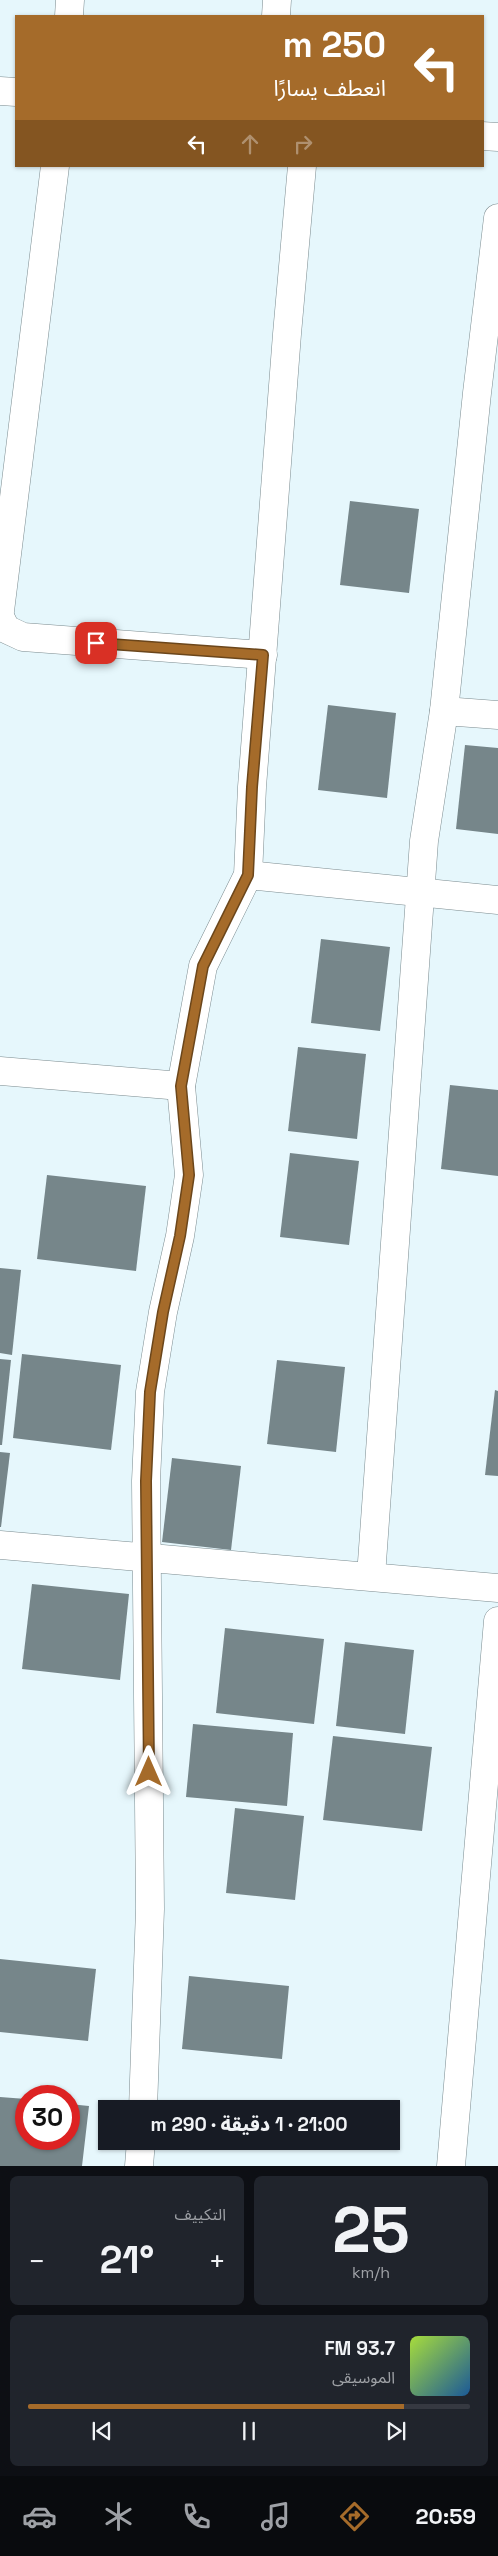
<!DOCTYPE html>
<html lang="ar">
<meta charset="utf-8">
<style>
:root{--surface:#171b24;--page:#20242c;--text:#f1f3f6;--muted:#9ea1a6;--line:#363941;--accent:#a56b2a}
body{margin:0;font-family:"Space Grotesk","Noto Sans Arabic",sans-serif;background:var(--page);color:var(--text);direction:rtl;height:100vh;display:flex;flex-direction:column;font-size:19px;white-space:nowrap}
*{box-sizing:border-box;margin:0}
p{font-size:16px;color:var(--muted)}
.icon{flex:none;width:28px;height:28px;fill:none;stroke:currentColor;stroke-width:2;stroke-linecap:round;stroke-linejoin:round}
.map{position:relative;height:2166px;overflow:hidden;direction:ltr}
.side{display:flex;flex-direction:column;gap:10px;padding:10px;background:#0d0f14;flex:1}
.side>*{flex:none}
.hud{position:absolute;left:15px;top:15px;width:469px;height:152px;border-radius:0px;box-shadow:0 1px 4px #0004;direction:rtl;background:#a56b2a;color:#fff;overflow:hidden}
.speed{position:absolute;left:15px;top:2085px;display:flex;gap:10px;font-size:25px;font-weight:700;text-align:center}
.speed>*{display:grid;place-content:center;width:65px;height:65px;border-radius:50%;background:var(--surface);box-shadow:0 1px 4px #0004;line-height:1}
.speed .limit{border:8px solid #d22;background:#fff;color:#111}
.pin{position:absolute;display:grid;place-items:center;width:42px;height:42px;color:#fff;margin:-21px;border-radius:10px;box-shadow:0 2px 8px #0006}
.me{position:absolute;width:55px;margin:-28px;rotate:0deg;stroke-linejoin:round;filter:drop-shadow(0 0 4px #0008)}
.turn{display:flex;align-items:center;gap:18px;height:105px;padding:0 15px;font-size:22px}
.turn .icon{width:65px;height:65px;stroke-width:2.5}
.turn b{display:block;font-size:35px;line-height:42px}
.lanes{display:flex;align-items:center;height:48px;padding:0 15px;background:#0003;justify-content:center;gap:25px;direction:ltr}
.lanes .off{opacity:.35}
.big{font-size:38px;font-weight:800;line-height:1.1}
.side .card{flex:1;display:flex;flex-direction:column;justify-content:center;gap:8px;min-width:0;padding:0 18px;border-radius:8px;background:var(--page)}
.side .dial{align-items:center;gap:0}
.dial b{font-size:65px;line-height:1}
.song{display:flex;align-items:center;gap:15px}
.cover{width:60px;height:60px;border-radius:8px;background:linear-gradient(135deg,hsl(80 70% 55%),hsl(210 70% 35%))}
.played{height:5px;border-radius:2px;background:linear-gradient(90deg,var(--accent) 85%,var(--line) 85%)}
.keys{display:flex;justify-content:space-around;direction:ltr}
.heat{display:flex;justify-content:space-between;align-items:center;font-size:28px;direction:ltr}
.side .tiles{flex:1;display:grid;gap:10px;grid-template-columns:1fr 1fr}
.card:last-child{grid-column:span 2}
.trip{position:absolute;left:98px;top:2100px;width:302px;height:50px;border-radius:0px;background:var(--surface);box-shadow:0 1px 4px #0004;font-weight:800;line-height:50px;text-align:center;direction:rtl}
.tabs{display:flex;height:80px;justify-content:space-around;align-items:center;background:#090b0e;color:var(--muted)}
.tabs .icon{width:35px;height:35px}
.tabs .on{color:var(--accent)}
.tabs b{font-size:22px;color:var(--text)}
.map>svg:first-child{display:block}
.building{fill:#76868a}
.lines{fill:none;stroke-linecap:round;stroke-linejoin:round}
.minor-casing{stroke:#7b8b8f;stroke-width:29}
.minor{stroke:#fff;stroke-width:28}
.route-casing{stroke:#6b461b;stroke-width:12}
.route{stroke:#a56b2a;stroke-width:9}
</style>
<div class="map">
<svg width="498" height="2166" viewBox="0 0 498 2166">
<rect width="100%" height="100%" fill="#e6f7fc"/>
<g class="building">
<polygon points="350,501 419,509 409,593 340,585"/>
<polygon points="328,705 396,713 387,798 318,790"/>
<polygon points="465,745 498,748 498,834 456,829"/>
<polygon points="321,939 390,947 380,1031 311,1023"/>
<polygon points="298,1047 366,1054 357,1139 288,1131"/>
<polygon points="450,1085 498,1090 498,1176 441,1169"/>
<polygon points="290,1153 359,1161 349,1245 280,1237"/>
<polygon points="47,1175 146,1186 136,1271 37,1259"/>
<polygon points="0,1268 21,1270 12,1355 0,1353"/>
<polygon points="22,1354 121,1365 111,1450 13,1438"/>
<polygon points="0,1359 11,1360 2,1445 0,1445"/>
<polygon points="277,1360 345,1367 336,1452 267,1444"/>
<polygon points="495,1390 498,1391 498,1476 485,1475"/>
<polygon points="0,1452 10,1453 1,1527 0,1527"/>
<polygon points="172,1458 241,1466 231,1550 162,1542"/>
<polygon points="32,1584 129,1594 120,1680 22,1669"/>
<polygon points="225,1628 324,1639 314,1724 216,1713"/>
<polygon points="345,1642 414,1650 405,1734 336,1726"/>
<polygon points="193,1724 293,1733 287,1806 186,1797"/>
<polygon points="333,1736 432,1747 422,1831 323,1820"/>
<polygon points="235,1808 304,1816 295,1900 226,1893"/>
<polygon points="0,1959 96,1969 88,2041 0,2032"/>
<polygon points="189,1976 289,1986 282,2059 182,2049"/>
<polygon points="0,2097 26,2099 26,2139 69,2139 69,2104 89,2106 82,2166 0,2166"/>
</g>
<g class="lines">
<g class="minor-casing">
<g id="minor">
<polyline points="69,16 70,0"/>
<polyline points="276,16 277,0"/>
<polyline points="0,91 16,92"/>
<polyline points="482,136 498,137"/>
<polyline points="0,611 55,166"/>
<polyline points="0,617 6,629 23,637 263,655"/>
<polyline points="444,711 498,715"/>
<polyline points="248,875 498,900"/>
<polyline points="0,1071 181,1086"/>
<polyline points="0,1545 498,1588"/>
<polyline points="371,1576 424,841 444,711 477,393 498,218"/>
<polyline points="143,2109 150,1909 146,1481 150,1392 163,1312 180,1236 189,1175 181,1086 203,966 248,875 252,787 287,334 302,166"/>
<polyline points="139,2166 141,2141"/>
<polyline points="451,2166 498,1621"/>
</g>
</g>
<use href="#minor" class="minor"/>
</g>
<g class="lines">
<g class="route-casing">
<polyline id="route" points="96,643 263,655 252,787 248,875 203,966 181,1086 189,1175 180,1236 163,1312 150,1392 146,1481 149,1772"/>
</g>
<use href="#route" class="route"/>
</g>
</svg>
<div class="speed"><div class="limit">30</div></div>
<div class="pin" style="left:96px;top:643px;background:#d93025"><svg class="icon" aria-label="arrive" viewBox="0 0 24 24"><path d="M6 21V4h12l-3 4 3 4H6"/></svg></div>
<svg class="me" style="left:149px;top:1772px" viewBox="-20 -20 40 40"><path d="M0-17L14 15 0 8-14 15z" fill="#a56b2a" stroke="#fff" stroke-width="4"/></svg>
<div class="trip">21:00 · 1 دقيقة · 290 m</div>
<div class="hud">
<div class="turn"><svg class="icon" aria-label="left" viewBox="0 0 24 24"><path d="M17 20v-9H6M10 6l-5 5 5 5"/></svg><div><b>250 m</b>انعطف يسارًا</div></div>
<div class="lanes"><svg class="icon" aria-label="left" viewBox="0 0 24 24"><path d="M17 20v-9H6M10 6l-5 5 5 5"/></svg><svg class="icon off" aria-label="ahead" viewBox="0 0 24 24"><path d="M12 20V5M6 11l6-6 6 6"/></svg><svg class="icon off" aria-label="right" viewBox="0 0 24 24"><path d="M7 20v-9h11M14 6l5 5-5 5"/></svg></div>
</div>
</div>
<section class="side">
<div class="tiles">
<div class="card dial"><b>25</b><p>km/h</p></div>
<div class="card"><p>التكييف</p>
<div class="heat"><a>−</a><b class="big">21°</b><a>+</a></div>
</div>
<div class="card">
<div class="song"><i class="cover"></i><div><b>93.7 FM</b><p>الموسيقى</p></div></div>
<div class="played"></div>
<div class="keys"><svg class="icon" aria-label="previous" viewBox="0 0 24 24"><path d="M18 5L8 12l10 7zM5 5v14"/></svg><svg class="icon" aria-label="pause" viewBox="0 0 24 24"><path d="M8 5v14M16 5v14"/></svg><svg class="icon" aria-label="next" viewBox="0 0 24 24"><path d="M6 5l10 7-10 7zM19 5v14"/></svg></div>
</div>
</div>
</section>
<nav class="tabs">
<b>20:59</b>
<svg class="icon on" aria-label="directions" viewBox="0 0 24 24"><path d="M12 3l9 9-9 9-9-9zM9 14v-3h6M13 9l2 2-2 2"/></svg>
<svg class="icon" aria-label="music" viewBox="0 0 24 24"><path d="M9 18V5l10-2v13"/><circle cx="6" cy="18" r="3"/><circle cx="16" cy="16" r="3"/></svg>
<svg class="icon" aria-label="phone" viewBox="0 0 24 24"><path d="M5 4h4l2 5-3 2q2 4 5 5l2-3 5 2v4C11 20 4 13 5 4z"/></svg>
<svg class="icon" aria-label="climate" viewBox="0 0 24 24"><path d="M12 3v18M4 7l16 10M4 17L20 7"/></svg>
<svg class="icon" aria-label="car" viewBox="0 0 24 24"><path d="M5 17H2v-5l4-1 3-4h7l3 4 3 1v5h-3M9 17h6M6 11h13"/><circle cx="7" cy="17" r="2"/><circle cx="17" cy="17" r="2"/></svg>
</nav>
